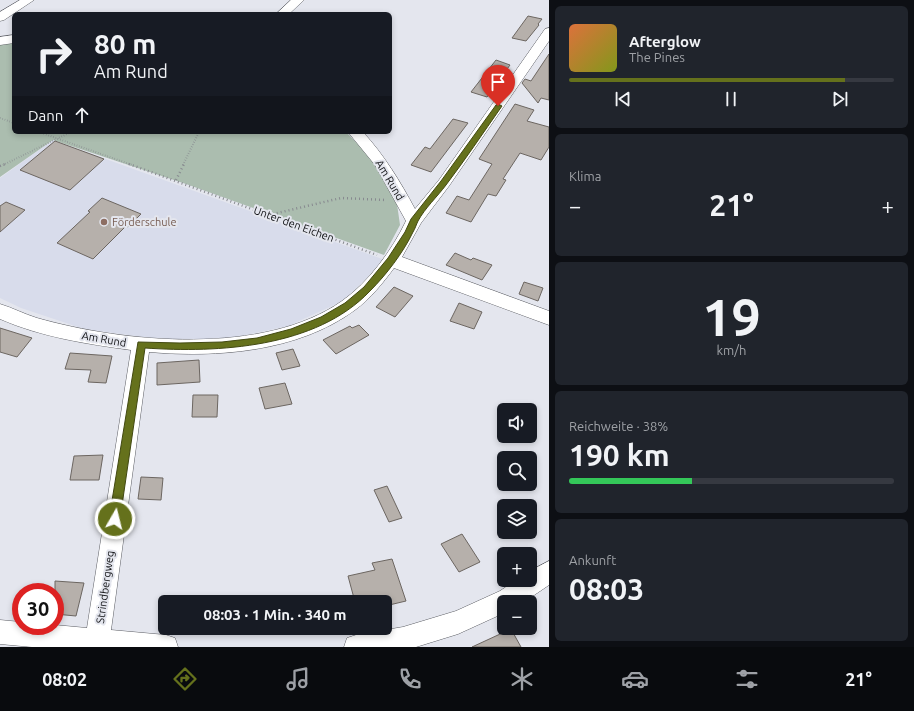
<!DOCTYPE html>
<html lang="de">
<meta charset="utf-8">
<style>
:root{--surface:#171b24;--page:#20242c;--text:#f1f3f6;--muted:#9ea1a6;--line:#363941;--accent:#65711c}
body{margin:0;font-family:Ubuntu,sans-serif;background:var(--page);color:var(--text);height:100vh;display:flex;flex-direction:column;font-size:15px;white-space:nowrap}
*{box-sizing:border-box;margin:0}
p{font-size:13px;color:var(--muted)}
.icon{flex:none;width:22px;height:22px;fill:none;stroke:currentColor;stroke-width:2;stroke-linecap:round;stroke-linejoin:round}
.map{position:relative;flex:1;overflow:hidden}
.panel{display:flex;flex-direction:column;gap:6px;padding:6px;background:#0d0f14;width:365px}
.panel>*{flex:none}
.guide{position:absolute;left:12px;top:12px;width:380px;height:122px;border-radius:6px;box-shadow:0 2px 6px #0003;background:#171b24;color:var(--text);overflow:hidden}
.tools{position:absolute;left:497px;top:403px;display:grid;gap:8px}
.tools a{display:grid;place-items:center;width:40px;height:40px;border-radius:6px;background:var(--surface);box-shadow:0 2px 6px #0003;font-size:20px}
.speed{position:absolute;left:12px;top:583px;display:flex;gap:8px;font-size:20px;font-weight:700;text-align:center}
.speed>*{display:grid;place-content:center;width:52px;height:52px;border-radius:50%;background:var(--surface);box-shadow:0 2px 6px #0003;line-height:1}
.speed .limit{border:6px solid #d22;background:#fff;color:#111}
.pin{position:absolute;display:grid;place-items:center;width:34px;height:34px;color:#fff;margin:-41px -17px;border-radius:50% 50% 50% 0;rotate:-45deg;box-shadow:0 0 4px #0007}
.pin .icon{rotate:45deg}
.me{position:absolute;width:44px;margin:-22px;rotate:8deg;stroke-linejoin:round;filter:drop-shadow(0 0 3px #0008)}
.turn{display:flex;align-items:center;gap:14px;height:84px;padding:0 16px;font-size:18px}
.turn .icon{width:52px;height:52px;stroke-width:2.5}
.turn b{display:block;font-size:28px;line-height:34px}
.then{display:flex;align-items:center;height:38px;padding:0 16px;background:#0003;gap:8px;font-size:15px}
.big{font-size:30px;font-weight:600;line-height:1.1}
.panel .tile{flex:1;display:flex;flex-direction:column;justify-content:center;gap:6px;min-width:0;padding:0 14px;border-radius:6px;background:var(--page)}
.panel .dial{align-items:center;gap:0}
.dial b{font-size:52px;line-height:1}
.song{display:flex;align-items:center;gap:12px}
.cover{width:48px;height:48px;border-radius:6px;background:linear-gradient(135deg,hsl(20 70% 55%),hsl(70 70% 35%))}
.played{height:4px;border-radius:2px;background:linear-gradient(90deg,var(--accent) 85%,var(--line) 85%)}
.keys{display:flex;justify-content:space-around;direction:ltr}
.heat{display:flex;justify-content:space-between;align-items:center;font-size:22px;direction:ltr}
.charge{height:6px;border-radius:3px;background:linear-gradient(90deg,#34c759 38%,var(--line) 0)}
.trip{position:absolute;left:158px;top:595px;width:234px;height:40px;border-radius:6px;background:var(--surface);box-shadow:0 2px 6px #0003;font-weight:600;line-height:40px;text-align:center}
.menu{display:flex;height:64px;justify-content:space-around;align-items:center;background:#090b0e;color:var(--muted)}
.menu .icon{width:28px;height:28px}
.menu .current{color:var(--accent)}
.menu b{font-size:18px;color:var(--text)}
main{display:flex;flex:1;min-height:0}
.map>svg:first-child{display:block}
.built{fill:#d8dceb}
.green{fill:#abbdaf}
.building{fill:#b6b0ab;stroke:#6c6661}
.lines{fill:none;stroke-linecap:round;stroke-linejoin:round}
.minor-casing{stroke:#5c5e64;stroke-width:1}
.path-far1{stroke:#87898f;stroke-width:2;stroke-dasharray:0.5 2;stroke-linecap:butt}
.path{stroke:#87898f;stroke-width:2.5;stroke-dasharray:1 3;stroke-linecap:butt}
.minor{fill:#fff;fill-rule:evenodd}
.route{fill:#65711c;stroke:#424912}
.education-dot{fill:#8d6e63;stroke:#e4e6ee;stroke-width:1.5}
.labels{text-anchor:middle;stroke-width:4;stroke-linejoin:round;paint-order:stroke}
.street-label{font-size:11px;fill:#0f1013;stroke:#e4e6ee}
.education-label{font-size:11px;fill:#785e54;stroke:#e4e6ee;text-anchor:start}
</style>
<main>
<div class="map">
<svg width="549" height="647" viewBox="0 0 549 647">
<rect width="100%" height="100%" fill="#e4e6ee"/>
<polygon class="built" points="53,140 385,260 343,301 288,326 227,339 166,340 84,329 21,308 0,298 0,178"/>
<polygon class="green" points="14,43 14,132 346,132 370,156 381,173 397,204 400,225 384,255 186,184 53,140 0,177 0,45"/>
<g class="building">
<polygon points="528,16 542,19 538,24 539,25 526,41 512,38"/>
<polygon points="549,54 549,100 541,98 538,103 522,83 525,79 531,81"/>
<polygon points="496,60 510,65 487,97 471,92"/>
<polygon points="515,104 534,110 527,121 549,127 549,147 541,160 520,153 503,179 506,180 496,196 488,194 471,222 446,213 457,196 469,200 492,164 479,159"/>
<polygon points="453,119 468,123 431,172 411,165 425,147 430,149"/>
<polygon points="55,141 104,159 70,190 20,170"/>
<polygon points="102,198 141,214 128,227 126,226 93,259 57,243 90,212 88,211"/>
<polygon points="6,202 25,210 0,232 0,206"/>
<polygon points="455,253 471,260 473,258 492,265 482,280 446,265"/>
<polygon points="524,282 543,288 538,301 519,294"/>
<polygon points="394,287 413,296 395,317 376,307"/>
<polygon points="459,303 482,312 474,329 450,321"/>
<polygon points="359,325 369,335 336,354 323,340 350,326 352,328"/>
<polygon points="0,328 32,338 17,357 0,352"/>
<polygon points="293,349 300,366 282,370 276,353"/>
<polygon points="70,353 112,356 106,383 88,382 91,370 65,369"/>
<polygon points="199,360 200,382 157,385 157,363"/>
<polygon points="285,383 292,404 265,409 259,388"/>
<polygon points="193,395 218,395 217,417 192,417"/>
<polygon points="103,455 99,480 70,480 74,456"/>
<polygon points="141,477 163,478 161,500 138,499"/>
<polygon points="387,486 402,518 389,522 374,490"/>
<polygon points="462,534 480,562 459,572 441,544"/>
<polygon points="392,559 406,601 385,606 385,602 355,602 348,576 375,570 372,563"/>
<polygon points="55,581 84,583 76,616 55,614"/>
<polygon points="511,629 521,647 472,647"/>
</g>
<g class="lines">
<g class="minor-casing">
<g id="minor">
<polygon points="20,0 34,0 4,20 0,21 0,12"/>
<polygon points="291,0 304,0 289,14 276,14"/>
<path d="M549 28V41L449 186 421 223 402 257 549 311V325L394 268C383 283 370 299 355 310 298 352 217 358 149 352L111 630 166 635 175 638 178 647H32L0 644V620L21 622V626L55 625 87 628 131 350C87 344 41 337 0 319V304C13 308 24 314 37 318 125 343 264 356 342 301 369 282 392 250 406 221L375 165 348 132H363C384 155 400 181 415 209L439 180 545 29Z"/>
<polygon points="14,35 14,43 0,45 0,37"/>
<polygon points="549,561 549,585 524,602 504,602 504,613 458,634 416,647 344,647 347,638 356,635 403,627 456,611 500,591 516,580 530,580 530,571"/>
</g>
</g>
<g class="path-far1">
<polyline points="0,118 14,123"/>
<polyline points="39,132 132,165"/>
<polyline points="3,165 71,132"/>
<polyline points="183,165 199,132"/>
</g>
<g class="path">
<polyline points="129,164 377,255"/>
<polyline points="0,166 5,164"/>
<polyline points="176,180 184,164"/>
<polyline points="269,215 341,198 386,200"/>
</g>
<use href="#minor" class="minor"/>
</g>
<path class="route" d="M498 104 502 106C483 133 465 160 446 185 437 197 425 208 418 221 416 225 415 229 413 232 403 253 386 275 370 291 316 348 218 353 145 348L120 519 119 523 115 524 111 523 109 519 138 342 180 343 222 342 257 338 291 329 321 317 345 303 364 287 388 258 405 232 411 219 441 181 496 105Z"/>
<circle class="education-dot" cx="104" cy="222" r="4"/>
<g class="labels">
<g class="street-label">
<text transform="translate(390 180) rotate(59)" y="4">Am Rund</text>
<text transform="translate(294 224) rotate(20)" y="4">Unter den Eichen</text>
<text transform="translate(104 339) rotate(10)" y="4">Am Rund</text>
<text transform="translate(105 587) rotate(-82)" y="4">Strindbergweg</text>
</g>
<g class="education-label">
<text x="112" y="226">Förderschule</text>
</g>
</g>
</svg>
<div class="tools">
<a><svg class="icon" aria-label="sound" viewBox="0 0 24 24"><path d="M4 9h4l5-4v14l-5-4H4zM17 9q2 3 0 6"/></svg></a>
<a><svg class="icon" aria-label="search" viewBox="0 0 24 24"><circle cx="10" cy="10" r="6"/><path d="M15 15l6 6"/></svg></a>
<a><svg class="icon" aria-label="layers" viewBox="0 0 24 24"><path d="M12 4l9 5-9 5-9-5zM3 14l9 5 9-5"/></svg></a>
<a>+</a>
<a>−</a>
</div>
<div class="speed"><div class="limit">30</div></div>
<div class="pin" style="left:498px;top:106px;background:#d93025"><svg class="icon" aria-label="arrive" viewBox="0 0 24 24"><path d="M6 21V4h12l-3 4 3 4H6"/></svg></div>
<svg class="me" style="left:115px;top:519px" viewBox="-20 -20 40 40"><circle r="17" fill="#65711c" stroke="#fff" stroke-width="3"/><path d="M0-11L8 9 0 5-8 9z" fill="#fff"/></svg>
<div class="trip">08:03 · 1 Min. · 340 m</div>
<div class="guide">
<div class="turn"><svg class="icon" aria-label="right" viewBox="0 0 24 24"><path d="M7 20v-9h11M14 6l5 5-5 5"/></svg><div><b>80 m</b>Am Rund</div></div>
<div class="then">Dann<svg class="icon" aria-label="ahead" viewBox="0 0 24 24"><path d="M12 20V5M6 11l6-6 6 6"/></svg></div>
</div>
</div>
<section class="panel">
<div class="tile">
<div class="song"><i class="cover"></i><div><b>Afterglow</b><p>The Pines</p></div></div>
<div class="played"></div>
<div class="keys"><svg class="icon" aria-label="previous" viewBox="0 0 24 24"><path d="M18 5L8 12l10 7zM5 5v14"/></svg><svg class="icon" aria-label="pause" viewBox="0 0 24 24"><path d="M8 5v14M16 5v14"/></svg><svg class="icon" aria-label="next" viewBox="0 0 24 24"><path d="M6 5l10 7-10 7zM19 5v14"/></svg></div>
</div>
<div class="tile"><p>Klima</p>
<div class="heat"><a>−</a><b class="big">21°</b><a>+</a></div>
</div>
<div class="tile dial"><b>19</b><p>km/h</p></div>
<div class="tile"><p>Reichweite · 38%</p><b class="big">190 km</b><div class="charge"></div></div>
<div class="tile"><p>Ankunft</p><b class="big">08:03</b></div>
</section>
</main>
<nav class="menu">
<b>08:02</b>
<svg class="icon current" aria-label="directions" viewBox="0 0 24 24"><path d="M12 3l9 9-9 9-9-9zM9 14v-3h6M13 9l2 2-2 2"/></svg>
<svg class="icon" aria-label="music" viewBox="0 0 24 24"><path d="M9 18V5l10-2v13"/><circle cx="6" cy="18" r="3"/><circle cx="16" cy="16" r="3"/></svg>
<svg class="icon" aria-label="phone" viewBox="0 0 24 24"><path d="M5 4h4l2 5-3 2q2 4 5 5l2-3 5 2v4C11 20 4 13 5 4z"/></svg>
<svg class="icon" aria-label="climate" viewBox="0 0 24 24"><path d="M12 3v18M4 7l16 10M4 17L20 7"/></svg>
<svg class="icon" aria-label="car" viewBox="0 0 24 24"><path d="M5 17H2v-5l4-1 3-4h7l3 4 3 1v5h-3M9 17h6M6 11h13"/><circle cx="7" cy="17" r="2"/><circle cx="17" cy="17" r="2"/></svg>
<svg class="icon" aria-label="filters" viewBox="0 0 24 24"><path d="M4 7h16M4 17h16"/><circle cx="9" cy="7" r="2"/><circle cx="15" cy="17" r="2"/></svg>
<b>21°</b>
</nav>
